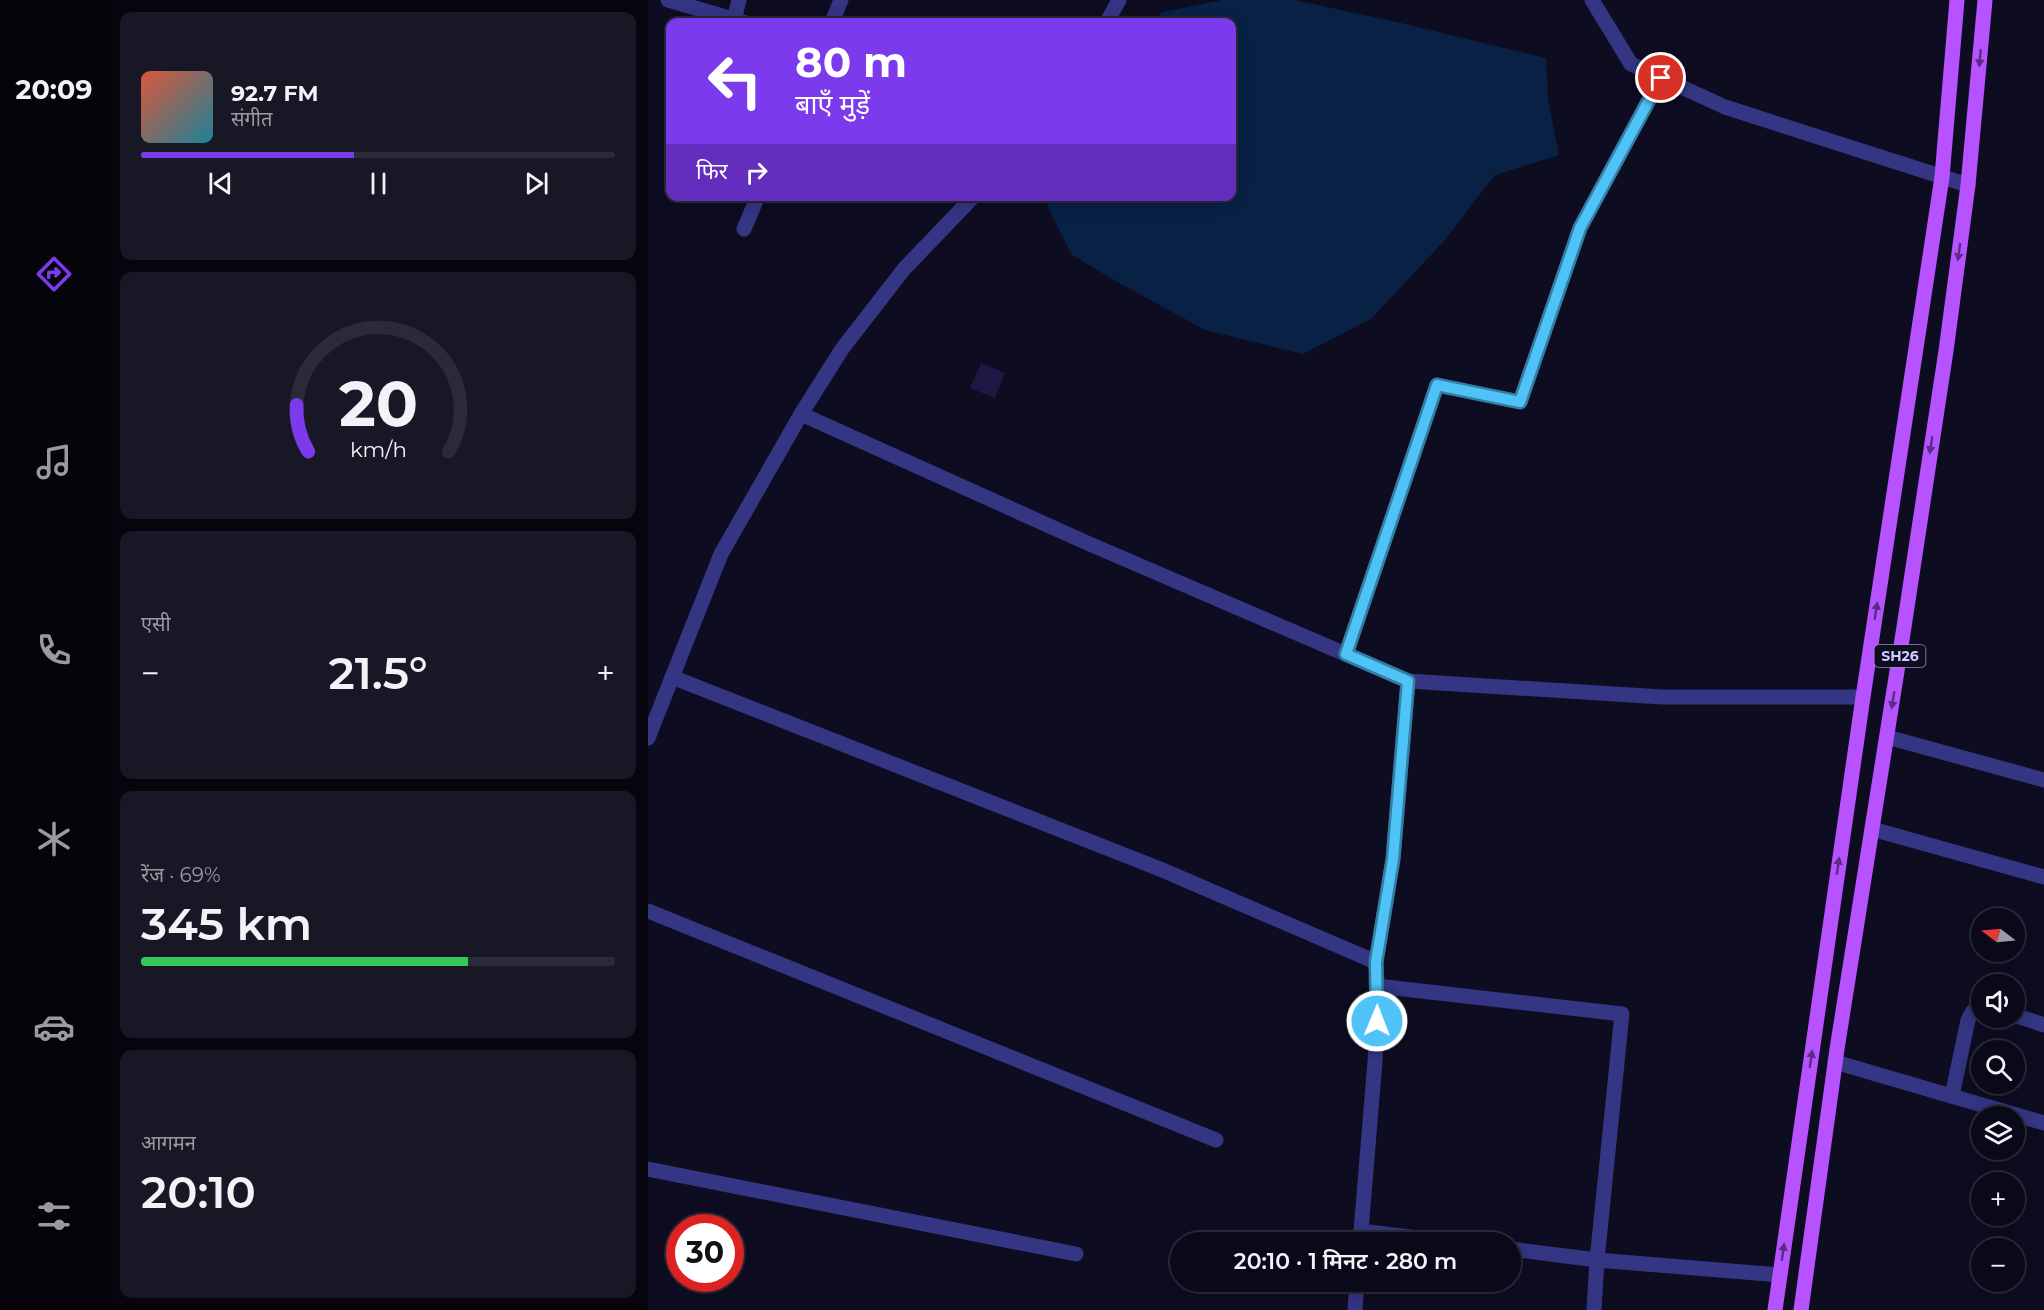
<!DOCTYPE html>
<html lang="hi">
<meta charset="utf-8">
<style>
:root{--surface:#0a0919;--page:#181726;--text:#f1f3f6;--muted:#999aa2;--line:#2a2a38;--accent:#7c3aed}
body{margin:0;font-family:Montserrat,"Noto Sans Devanagari",sans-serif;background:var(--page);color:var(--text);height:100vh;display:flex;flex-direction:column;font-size:22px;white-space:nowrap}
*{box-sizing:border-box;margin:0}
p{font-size:20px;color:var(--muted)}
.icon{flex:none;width:33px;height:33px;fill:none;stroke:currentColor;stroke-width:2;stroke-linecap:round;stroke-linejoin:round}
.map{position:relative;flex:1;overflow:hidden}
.drawer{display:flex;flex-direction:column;gap:12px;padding:12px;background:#06050e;width:540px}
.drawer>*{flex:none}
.top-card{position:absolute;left:18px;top:18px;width:570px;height:183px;border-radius:12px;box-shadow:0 3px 15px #0003,0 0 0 2px var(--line);background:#7c3aed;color:#fff;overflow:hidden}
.needle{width:39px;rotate:286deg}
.controls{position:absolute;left:1323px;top:908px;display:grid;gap:12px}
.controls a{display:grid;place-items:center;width:54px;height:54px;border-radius:50%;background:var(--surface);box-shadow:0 3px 15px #0003,0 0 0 2px var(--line);font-size:30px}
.speed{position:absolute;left:18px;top:1214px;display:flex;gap:12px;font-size:30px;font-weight:700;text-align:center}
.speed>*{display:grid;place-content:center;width:78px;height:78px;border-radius:50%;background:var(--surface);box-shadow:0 3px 15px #0003,0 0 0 2px var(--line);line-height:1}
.speed .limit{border:9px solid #d22;background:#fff;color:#111}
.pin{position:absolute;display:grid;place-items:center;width:51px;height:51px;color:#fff;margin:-26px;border:3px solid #fff;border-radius:50%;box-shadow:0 2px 6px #0007}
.me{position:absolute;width:66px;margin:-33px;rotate:1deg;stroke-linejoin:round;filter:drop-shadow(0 0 4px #0008)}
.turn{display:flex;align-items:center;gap:21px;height:126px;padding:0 30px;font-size:27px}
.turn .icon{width:78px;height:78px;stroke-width:2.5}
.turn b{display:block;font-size:42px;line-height:51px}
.then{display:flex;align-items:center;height:57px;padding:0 30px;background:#0003;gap:12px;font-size:22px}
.big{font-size:45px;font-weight:600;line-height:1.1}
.drawer .tile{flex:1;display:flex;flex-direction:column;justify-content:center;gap:9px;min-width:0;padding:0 21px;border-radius:12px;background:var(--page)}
.drawer .dial{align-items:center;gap:0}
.dial svg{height:156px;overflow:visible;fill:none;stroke:var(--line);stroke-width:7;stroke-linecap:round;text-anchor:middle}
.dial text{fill:var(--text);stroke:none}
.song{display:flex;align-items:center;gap:18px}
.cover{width:72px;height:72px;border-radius:9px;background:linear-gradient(135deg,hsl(10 70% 55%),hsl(190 70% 35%))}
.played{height:6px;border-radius:3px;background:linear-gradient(90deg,var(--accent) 45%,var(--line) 45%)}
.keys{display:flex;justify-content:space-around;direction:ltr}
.heat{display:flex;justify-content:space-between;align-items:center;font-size:33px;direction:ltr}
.charge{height:9px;border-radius:4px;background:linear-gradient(90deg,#34c759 69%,var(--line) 0)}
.trip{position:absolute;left:522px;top:1232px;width:351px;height:60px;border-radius:30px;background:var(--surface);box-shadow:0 3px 15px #0003,0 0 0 2px var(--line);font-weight:600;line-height:60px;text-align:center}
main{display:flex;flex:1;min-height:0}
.menu{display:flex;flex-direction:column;width:108px;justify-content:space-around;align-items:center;background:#04040a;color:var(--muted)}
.menu .icon{width:42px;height:42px}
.menu .on{color:var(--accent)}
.menu b{font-size:27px;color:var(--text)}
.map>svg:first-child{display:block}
.water{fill:#082144}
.building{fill:#1d1743}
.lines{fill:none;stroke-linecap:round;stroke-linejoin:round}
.minor{stroke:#343583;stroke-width:15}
.major{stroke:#b653ff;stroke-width:15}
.oneway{fill:#5a2c85}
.route-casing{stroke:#337fa1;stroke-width:15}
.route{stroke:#4fc3f7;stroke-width:10}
.labels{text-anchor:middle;stroke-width:6;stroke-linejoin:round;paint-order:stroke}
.shield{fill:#0e0c21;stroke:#9592bc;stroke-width:1.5}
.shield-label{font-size:14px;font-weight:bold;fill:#cfccff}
</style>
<main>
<nav class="menu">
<b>20:09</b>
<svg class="icon on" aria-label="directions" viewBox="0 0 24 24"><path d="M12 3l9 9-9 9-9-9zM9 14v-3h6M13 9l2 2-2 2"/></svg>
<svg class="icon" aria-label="music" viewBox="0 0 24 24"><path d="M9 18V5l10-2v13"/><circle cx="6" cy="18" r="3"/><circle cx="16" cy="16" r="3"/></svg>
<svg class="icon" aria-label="phone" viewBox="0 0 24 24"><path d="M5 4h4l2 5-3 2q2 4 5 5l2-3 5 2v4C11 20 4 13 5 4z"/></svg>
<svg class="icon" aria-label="climate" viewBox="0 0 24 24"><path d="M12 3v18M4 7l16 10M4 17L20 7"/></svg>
<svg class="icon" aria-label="car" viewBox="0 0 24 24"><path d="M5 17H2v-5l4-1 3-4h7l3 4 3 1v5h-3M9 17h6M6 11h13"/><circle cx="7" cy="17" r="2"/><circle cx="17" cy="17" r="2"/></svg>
<svg class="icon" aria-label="filters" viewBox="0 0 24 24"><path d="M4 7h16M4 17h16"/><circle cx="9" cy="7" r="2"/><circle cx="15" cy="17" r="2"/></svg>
</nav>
<section class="drawer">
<div class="tile">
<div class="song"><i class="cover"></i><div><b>92.7 FM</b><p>संगीत</p></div></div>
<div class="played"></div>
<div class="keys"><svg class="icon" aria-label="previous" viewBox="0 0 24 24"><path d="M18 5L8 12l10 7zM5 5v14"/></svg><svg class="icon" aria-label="pause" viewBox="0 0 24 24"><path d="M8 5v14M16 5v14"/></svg><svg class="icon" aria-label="next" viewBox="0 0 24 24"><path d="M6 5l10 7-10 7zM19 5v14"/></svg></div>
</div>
<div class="tile dial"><svg viewBox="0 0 100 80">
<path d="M14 69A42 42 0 1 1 86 69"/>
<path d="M14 69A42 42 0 0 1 8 45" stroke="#7c3aed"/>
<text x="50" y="56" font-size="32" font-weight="700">20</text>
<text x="50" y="72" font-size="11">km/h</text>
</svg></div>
<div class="tile"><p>एसी</p>
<div class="heat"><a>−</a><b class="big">21.5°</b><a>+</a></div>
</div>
<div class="tile"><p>रेंज · 69%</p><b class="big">345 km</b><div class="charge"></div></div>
<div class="tile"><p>आगमन</p><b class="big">20:10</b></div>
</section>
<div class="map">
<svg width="1396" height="1310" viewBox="0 0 1396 1310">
<rect width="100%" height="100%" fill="#0e0c21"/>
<polygon class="water" points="574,0 646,0 749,22 898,58 900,100 911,155 847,175 796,241 723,319 655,354 557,330 473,284 424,255 399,206 403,196 584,196 584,22 507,22 514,12"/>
<polygon class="building" points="333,363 357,373 347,398 322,388"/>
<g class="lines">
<g class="minor">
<polyline points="20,0 95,22"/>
<polyline points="944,0 983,64 1077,107 1320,185"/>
<polyline points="86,20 91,0"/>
<polyline points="184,22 193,0"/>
<polyline points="459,22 471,0"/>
<polyline points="96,229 110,196"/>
<polyline points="153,414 437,542 760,681 1014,697 1215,697"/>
<polyline points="698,654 789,385 872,402 932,228 1013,77"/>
<polyline points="24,677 512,869 728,962"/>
<polyline points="1239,737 1396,780"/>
<polyline points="0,738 73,554 153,414 194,349 256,269 326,196"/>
<polyline points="1224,829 1396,877"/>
<polyline points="0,911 568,1140"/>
<polyline points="729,986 974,1014 949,1260 946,1310"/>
<polyline points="1366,1015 1396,1025"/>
<polyline points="1187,1062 1396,1123"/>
<path d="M1304 1096 1320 1020C1323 1014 1326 1007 1334 1007"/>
<polyline points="0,1169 428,1254"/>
<polyline points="713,1231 727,1061 730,1001 728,962 745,859 760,681"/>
<polyline points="712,1242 713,1231 802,1242"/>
<polyline points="862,1249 949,1260 1132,1275"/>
<polyline points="707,1310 709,1281"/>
</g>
<g class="major">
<polyline points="1127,1310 1215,697 1294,177 1309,0"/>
<polyline points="1153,1310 1189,1049 1256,627 1298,351 1320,185 1337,0"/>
</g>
</g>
<defs><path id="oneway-solid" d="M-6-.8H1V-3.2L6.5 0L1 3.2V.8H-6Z" transform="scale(1.5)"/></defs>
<g class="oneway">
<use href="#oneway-solid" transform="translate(1332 58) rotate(95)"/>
<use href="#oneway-solid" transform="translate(1311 252) rotate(98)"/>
<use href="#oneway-solid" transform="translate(1283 445) rotate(99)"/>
<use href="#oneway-solid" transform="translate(1228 611) rotate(-81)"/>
<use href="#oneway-solid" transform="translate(1245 700) rotate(99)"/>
<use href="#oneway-solid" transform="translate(1190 866) rotate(-82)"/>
<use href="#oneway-solid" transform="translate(1163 1059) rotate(-82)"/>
<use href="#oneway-solid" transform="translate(1135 1252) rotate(-82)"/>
</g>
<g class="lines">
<g class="route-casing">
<polyline id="route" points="729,1021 728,962 745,859 760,681 698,654 789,385 872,402 932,228 1013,78"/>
</g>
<use href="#route" class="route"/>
</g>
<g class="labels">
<rect class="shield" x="1226.5" y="645" width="51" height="22" rx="4.5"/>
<g class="shield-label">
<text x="1252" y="661">SH26</text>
</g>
</g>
</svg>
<div class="controls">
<a><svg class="needle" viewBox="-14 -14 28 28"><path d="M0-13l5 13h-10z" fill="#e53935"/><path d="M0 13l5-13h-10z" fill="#999aa2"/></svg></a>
<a><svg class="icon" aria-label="sound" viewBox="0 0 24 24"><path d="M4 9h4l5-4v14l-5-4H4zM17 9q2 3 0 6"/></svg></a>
<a><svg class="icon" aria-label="search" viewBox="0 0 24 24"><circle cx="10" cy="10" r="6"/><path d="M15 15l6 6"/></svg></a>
<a><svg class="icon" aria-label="layers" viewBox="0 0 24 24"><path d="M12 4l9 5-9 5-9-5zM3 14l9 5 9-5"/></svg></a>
<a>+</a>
<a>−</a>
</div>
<div class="speed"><div class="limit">30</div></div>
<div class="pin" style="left:1013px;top:78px;background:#d93025"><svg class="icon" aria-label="arrive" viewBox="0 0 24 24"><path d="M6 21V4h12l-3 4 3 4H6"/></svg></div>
<svg class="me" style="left:729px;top:1021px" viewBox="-20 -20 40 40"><circle r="17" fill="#4fc3f7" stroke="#fff" stroke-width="3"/><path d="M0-11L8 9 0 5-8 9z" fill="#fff"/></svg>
<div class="trip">20:10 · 1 मिनट · 280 m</div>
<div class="top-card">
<div class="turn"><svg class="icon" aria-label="left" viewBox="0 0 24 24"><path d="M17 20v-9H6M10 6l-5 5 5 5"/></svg><div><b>80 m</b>बाएँ मुड़ें</div></div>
<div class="then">फिर<svg class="icon" aria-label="right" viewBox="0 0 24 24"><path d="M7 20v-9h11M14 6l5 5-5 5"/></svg></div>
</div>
</div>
</main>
